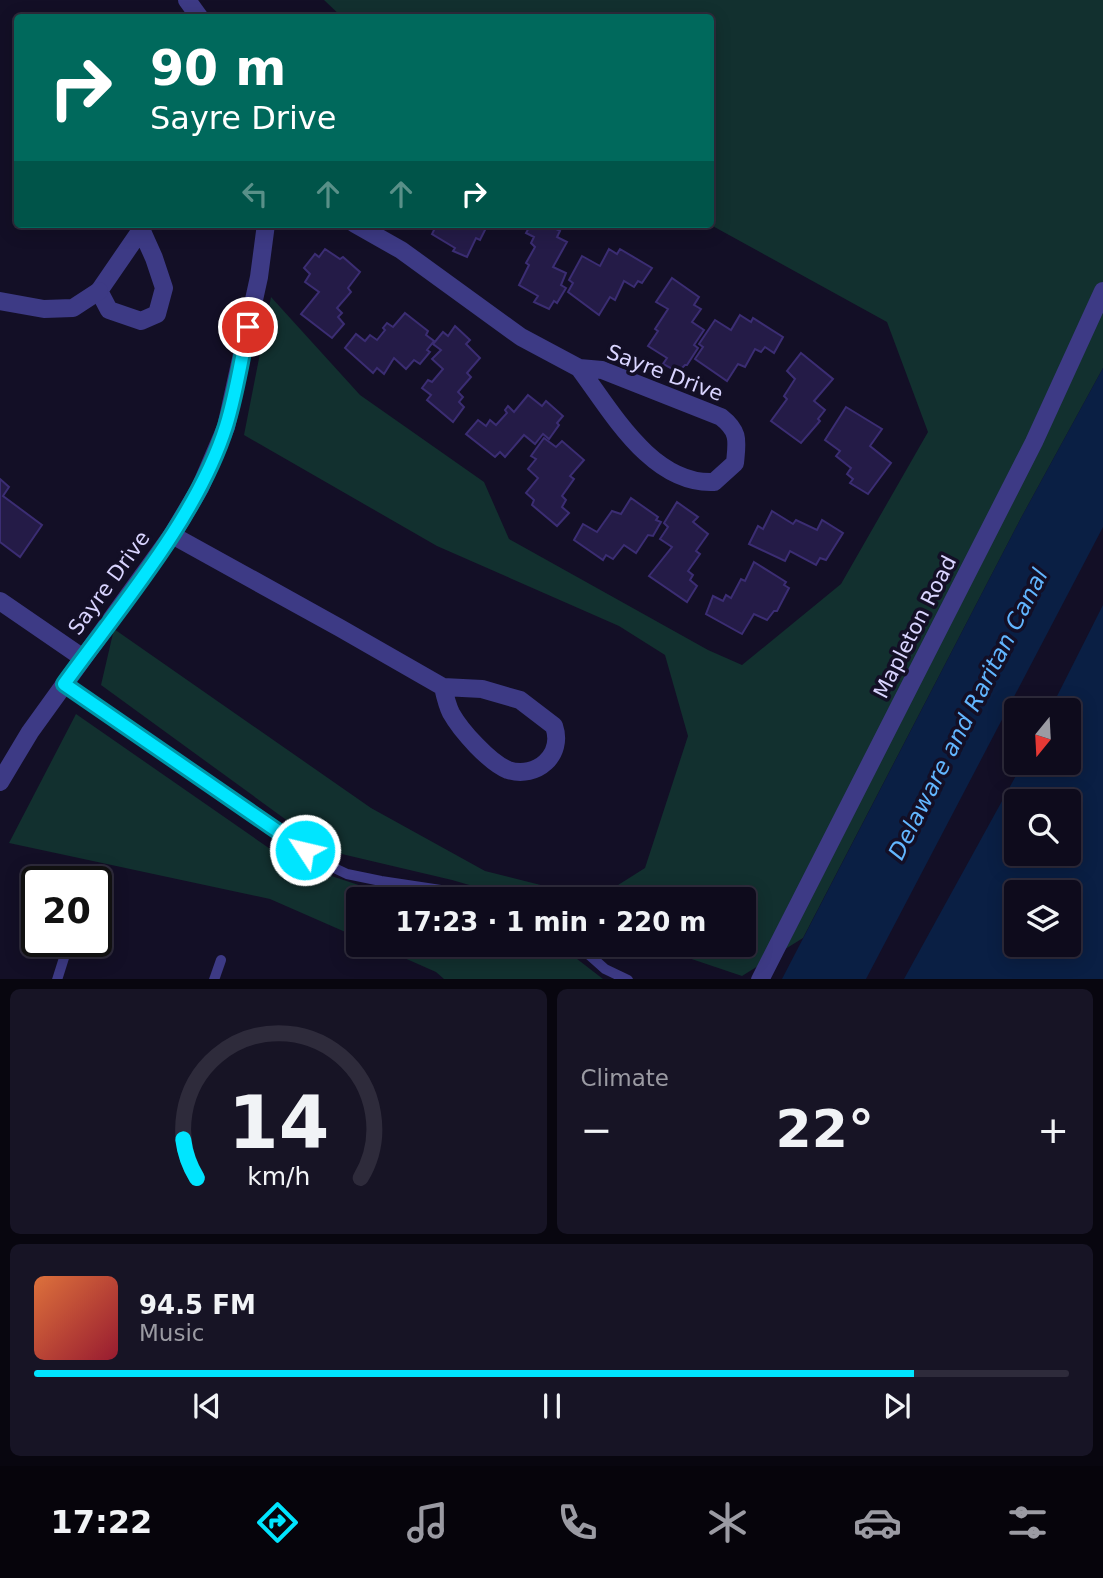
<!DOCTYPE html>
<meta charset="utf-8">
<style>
:root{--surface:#0e0b1c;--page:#171425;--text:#f1f3f6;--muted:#9b9ba3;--line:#2e2b3b;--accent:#00e5ff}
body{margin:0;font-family:"DejaVu Sans",sans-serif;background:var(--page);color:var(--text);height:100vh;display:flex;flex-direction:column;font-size:26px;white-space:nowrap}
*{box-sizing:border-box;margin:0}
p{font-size:23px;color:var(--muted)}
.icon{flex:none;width:38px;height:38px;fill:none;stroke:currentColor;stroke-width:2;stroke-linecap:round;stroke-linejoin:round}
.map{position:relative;height:979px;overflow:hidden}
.panel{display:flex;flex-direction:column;gap:10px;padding:10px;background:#08060f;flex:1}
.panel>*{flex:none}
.hud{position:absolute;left:14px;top:14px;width:700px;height:214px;border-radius:7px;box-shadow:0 4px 18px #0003,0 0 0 2px var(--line);background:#00695c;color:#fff;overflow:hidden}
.needle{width:46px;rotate:198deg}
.buttons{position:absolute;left:1004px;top:698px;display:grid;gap:14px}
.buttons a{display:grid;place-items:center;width:77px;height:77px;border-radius:7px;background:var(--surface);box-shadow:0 4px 18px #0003,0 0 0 2px var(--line);font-size:35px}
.speed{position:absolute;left:21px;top:866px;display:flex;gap:14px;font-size:35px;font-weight:700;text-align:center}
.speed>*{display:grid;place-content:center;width:91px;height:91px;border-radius:50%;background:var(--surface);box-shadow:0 4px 18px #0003,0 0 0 2px var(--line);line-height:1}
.speed .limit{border:4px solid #111;border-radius:10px;background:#fff;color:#111}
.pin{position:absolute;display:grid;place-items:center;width:60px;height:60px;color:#fff;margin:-30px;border:4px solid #fff;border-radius:50%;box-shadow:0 2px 7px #0007}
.me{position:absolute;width:77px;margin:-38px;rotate:305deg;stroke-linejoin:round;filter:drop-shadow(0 0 5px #0008)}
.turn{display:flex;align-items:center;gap:24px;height:147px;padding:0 21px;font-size:32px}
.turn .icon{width:91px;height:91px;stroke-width:2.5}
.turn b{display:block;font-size:49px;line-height:60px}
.lanes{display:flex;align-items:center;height:66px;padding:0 21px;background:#0003;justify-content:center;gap:35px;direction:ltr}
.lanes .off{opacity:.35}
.big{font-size:52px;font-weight:800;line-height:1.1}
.panel .card{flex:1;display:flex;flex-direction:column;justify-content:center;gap:10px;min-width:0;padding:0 24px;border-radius:10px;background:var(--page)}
.panel .dial{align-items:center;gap:0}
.dial svg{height:182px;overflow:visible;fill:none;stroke:var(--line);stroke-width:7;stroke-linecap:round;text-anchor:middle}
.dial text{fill:var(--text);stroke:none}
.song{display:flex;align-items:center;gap:21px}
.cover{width:84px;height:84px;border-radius:10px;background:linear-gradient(135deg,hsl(20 70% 55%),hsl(350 70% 35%))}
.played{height:7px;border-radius:4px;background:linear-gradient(90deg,var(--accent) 85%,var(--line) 85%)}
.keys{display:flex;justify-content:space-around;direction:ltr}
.heat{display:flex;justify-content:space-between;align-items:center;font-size:38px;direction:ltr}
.panel .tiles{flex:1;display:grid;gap:10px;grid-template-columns:1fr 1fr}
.card:last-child{grid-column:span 2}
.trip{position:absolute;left:346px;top:887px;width:410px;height:70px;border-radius:7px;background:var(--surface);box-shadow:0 4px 18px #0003,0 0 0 2px var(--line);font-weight:800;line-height:70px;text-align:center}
.tabs{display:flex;height:112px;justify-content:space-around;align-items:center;background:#06040b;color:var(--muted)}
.tabs .icon{width:49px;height:49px}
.tabs .on{color:var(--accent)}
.tabs b{font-size:32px;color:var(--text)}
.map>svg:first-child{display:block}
.green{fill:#12302f}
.water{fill:#0a1f44;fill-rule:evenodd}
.building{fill:#241b47;stroke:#3b2d73;stroke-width:2}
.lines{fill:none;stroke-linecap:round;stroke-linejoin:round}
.lane{stroke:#3d3a85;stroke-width:10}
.street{stroke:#3d3a85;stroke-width:18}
.route-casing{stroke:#0095a6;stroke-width:18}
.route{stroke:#00e5ff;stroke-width:12}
.labels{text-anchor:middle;stroke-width:7;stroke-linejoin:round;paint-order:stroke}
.street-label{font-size:21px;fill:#d9d4ff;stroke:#130f26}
.water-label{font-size:23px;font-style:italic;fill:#62b6ff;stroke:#130f26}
</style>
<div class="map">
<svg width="1103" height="980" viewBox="0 0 1103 980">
<rect width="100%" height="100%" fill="#130f26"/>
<g class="green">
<polygon points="324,0 1103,0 1103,368 1021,518 803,938 742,976 650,945 744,945 744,900 518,899 452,880 329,851 101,685 114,629 371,808 485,871 596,899 645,868 688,736 665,655 619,626 437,546 244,435 271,297 360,395 484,482 509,539 708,650 742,665 841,584 928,432 887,322 709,224 710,18 343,18"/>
<polygon points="76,714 289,862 401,899 359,900 359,938 270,899 9,843"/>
<polygon points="375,945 559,945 603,979 444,979 436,972"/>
</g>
<g class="water">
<polygon points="1103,368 1103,527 866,979 782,979 1021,518"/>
<path d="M1103 605V979H904L1023 763H1069V710H1050ZM1017 802H1069V854H1017ZM1017 892H1069V945H1017Z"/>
</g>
<g class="building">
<polygon points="437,224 488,224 480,240 476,238 467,257 453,251 455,248 432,234"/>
<polygon points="531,224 547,224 560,231 557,237 567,242 553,267 566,273 561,285 566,288 557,303 554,301 549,309 534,302 538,296 519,285 529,265 526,263 535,247 531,243 534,237 526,233"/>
<polygon points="325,249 340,259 343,257 360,272 348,288 351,292 337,308 342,313 338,317 344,324 332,338 301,314 319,292 305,282 310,274 304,268 315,254 319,257"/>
<polygon points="609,249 617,254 620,249 652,268 642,283 638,281 634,287 624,281 615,300 610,297 599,315 568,292 573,283 569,280 582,256 600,266"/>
<polygon points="672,278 699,297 694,305 701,309 692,322 704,330 694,345 698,348 687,365 685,365 678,372 663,364 667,358 648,346 658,331 655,329 668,309 656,302"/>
<polygon points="405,313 428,331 426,335 434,341 427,350 430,352 420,364 414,360 406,369 394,358 384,374 377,368 373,373 345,348 356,334 365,341 370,335 377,340 385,330 383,328 387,323 393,327"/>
<polygon points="740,315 751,322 753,318 783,337 774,353 765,347 761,352 755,349 745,367 738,364 727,381 695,359 703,347 699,344 715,320 731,330"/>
<polygon points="455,326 470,340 466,344 480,358 467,373 471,377 458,392 463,397 459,402 464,407 453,422 427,400 431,395 422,388 428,380 432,382 443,369 432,359 441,350 433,344 443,332 448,336"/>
<polygon points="801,353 833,379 814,401 825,410 818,419 820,421 801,443 771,421 787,399 784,396 795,379 787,371"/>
<polygon points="528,395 542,406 546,401 563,416 557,423 559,425 549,439 543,434 535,444 524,435 505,457 500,452 495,457 466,434 478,420 486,426 490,420 496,425 507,413 505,410 508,406 514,412"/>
<polygon points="846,407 882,429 870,446 891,463 868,494 850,483 853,479 847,474 851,468 836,456 840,451 825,440"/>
<polygon points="544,438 556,447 562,441 584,460 570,476 574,479 562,496 566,500 562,507 569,513 557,526 532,505 534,500 526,493 538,478 528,469 536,459 531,456"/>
<polygon points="0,479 9,487 3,496 42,525 20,557 0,542"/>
<polygon points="631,498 658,517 656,520 661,522 653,536 648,535 636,553 624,545 613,559 606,555 603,560 574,540 583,524 597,532 612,511 621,514"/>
<polygon points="677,502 698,517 693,522 708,534 696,551 700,554 688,571 693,575 690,580 697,586 687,602 649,576 672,547 660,539 668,527 664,523"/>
<polygon points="772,511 793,524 796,520 817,530 822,520 843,533 826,560 820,558 816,565 790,551 785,561 749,544 758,526 763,529"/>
<polygon points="754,562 786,582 784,585 789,588 777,611 774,611 767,620 754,614 742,634 706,614 713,596 723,601 726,595 731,598 741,579 745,581"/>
</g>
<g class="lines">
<g class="lane">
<polyline points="64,684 328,865 347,874 381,881 507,900"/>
<polyline points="578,945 605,969 628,980"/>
<polyline points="57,980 69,942"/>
<polyline points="214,980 221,960"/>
</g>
<g class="street">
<polyline points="187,0 200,18"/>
<path d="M355 224 401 250 521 337 579 368 602 370 721 417C740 432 737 441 735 463L714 482C652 485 612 412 579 368"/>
<polyline points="141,229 154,258 164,288 157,314 141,321 109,310 99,291 145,224"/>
<polyline points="0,301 44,309 73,308 99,291"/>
<path d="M172 535 340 628 443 687 482 689 520 700 554 726C564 755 537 779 508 770 490 763 461 731 451 713 447 705 445 696 443 687"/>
<polyline points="0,601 83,658"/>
<polyline points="0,782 30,732 172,535 200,488 226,427 259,277 266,224"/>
<polyline points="760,980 1034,442 1103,291"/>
</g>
</g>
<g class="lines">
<g class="route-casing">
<path id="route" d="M248 327C241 360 236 394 226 426 198 516 119 608 64 684L305 850"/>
</g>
<use href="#route" class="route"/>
</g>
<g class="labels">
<g class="street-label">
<text transform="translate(665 373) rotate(21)" y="7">Sayre Drive</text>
<text transform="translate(109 583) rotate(-54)" y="7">Sayre Drive</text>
<text transform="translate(915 627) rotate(-63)" y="7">Mapleton Road</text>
</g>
<g class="water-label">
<text transform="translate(968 714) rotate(-63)" y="8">Delaware and Raritan Canal</text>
</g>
</g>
</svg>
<div class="buttons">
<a><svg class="needle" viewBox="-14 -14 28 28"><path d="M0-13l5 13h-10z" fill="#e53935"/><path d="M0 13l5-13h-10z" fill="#9b9ba3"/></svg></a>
<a><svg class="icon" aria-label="search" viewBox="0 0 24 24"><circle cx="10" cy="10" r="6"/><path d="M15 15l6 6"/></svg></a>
<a><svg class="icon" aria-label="layers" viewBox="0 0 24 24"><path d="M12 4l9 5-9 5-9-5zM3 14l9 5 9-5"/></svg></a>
</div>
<div class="speed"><div class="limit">20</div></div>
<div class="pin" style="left:248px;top:327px;background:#d93025"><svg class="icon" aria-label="arrive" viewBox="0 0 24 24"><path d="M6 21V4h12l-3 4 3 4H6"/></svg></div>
<svg class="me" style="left:305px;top:850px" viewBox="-20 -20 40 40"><circle r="17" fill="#00e5ff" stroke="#fff" stroke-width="3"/><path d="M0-11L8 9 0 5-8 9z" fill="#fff"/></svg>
<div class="trip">17:23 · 1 min · 220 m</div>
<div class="hud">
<div class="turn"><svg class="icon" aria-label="right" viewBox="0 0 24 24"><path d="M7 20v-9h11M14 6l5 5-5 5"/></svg><div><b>90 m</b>Sayre Drive</div></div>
<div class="lanes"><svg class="icon off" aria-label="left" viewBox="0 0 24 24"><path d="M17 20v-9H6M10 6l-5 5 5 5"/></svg><svg class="icon off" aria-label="ahead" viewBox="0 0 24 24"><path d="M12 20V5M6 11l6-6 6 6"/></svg><svg class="icon off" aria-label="ahead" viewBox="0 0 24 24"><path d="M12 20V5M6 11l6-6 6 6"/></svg><svg class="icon" aria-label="right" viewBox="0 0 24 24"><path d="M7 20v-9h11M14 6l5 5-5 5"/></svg></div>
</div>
</div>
<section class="panel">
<div class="tiles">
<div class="card dial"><svg viewBox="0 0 100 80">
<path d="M14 69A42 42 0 1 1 86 69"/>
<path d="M14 69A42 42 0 0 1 8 52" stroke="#00e5ff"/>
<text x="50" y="56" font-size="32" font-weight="700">14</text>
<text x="50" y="72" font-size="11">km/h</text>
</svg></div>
<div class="card"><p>Climate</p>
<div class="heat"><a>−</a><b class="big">22°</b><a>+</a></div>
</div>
<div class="card">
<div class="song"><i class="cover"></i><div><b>94.5 FM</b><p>Music</p></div></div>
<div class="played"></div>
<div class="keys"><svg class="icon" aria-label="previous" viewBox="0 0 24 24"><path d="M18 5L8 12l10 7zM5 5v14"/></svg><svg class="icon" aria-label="pause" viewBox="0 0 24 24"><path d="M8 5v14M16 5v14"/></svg><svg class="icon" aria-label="next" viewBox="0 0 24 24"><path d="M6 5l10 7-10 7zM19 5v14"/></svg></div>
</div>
</div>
</section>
<nav class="tabs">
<b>17:22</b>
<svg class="icon on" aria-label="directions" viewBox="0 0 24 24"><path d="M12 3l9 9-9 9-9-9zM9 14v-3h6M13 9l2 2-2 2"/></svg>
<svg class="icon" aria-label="music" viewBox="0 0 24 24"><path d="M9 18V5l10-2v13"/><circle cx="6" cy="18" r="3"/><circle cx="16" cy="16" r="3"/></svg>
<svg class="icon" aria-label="phone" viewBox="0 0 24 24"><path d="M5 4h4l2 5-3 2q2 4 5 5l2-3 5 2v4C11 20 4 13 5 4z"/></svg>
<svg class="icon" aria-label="climate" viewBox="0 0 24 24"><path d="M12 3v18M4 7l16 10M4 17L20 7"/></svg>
<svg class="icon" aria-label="car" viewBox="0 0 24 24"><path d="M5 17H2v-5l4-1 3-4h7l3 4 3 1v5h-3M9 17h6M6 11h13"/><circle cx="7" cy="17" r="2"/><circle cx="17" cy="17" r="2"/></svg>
<svg class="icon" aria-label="filters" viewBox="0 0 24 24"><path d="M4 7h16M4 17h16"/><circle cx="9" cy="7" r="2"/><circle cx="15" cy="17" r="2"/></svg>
</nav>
